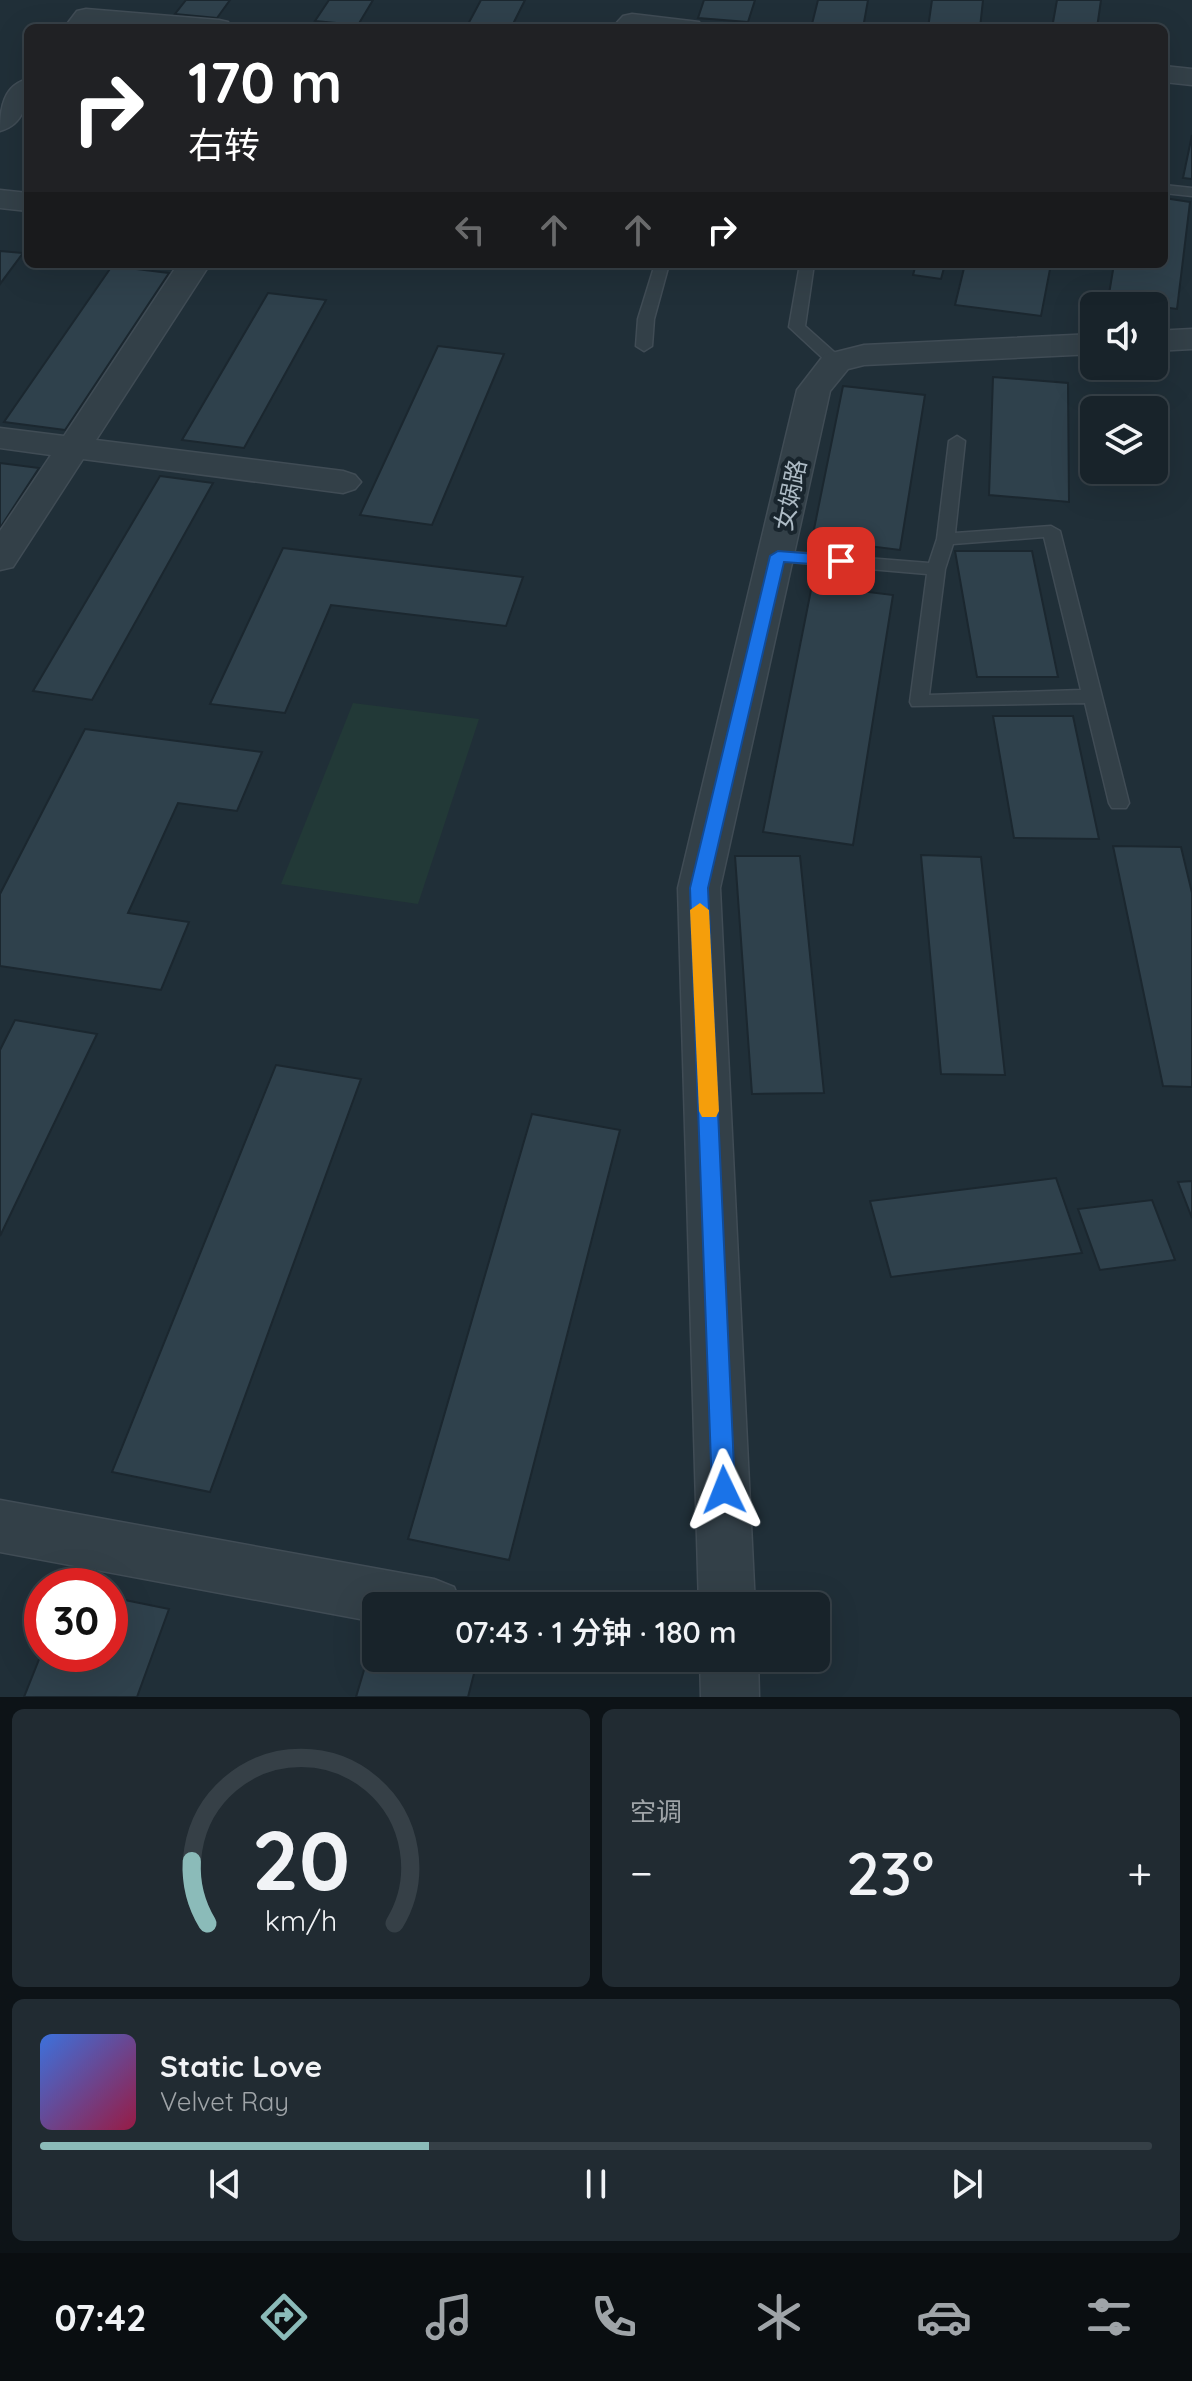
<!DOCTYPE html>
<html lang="zh">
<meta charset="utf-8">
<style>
:root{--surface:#18232a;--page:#212b32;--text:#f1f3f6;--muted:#9fa4a8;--line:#364047;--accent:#8bbbb9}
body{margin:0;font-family:Quicksand,"Noto Sans SC",sans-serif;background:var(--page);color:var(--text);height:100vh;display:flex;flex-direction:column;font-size:30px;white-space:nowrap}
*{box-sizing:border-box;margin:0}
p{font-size:26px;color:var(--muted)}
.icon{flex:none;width:44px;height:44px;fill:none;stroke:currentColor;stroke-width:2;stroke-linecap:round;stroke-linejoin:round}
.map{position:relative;height:1697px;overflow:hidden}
.panel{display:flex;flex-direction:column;gap:12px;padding:12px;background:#0d1317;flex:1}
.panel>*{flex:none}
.guide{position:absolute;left:24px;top:24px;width:1144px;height:244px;border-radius:12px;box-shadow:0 8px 32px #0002,0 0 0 2px var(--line);background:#202124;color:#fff;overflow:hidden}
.fabs{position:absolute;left:1080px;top:292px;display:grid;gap:16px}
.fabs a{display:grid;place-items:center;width:88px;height:88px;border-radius:12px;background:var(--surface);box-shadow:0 8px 32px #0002,0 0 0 2px var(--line);font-size:40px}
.speed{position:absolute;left:24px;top:1568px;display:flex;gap:16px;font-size:40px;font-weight:700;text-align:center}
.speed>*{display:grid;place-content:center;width:104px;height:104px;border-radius:50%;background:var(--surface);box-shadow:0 8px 32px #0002,0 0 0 2px var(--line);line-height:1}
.speed .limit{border:12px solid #d22;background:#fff;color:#111}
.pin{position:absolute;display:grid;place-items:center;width:68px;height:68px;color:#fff;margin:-34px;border-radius:16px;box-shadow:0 4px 12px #0006}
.me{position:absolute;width:88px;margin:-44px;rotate:358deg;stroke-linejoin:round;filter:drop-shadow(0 0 6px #0008)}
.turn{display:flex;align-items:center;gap:28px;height:168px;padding:0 32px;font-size:36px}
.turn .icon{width:104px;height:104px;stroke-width:2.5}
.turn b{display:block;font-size:56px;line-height:68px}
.lanes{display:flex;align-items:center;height:76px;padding:0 32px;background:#0003;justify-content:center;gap:40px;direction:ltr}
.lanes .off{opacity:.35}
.big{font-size:60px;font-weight:600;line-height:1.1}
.panel .widget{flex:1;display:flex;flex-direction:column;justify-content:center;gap:12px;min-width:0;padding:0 28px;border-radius:12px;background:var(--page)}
.panel .dial{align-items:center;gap:0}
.dial svg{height:208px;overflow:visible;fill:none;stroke:var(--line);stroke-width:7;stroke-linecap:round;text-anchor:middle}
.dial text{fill:var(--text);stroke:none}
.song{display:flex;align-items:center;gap:24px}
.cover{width:96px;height:96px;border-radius:12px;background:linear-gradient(135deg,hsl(220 70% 55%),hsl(340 70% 35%))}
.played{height:8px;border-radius:4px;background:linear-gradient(90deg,var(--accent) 35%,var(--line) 35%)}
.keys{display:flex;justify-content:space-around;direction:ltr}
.heat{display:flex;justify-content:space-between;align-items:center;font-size:44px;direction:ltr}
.panel .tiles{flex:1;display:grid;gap:12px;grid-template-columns:1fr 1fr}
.widget:last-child{grid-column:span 2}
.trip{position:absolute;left:362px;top:1592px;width:468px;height:80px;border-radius:12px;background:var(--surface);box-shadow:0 8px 32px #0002,0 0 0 2px var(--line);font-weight:600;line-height:80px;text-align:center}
.menu{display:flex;height:128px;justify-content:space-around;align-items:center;background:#0a0e11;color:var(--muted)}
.menu .icon{width:56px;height:56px}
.menu .active{color:var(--accent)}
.menu b{font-size:36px;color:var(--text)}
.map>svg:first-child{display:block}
.green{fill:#223937}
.building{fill:#2f414c;stroke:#1b272f;stroke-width:2}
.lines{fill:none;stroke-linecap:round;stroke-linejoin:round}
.lane-casing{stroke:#404c55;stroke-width:3}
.street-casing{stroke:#404c55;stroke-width:3}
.lane{fill:#334048;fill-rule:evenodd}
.street{fill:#334048;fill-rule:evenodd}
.route{fill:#1a73e8;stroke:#114b97;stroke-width:2}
.slow{fill:#f59e0b}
.labels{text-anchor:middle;stroke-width:8;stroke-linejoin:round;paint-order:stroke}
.street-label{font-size:24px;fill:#adbbc5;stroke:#19252d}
</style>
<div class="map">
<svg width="1192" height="1697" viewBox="0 0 1192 1697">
<rect width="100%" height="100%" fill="#202f38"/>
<polygon class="green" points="353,703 479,719 418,904 281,884"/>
<g class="building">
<polygon points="186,0 230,0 217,18 175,14"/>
<polygon points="329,0 373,0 358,25 315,21"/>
<polygon points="481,0 525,0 511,28 466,28"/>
<polygon points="704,0 755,0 748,22 698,18"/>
<polygon points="818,0 868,0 863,28 811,28"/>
<polygon points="932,0 983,0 980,28 928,28"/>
<polygon points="1057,0 1101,0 1097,28 1052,28"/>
<polygon points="1192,135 1192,179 1183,178"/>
<polygon points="1164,198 1190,202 1177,309 1108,300 1114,264 1164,264"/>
<polygon points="0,251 23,253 0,284"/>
<polygon points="916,264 945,264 941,279 913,275"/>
<polygon points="965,264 1051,264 1041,316 955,305"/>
<polygon points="112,266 169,273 65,430 4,422"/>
<polygon points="268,293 326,300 244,448 182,440"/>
<polygon points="438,346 504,354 432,525 360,515"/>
<polygon points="993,377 1068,383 1069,502 989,495"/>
<polygon points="843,386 925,395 900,550 812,539"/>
<polygon points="0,463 39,468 0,528"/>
<polygon points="160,476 213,483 92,700 33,691"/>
<polygon points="283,548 523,577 506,626 331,605 285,713 210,704"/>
<polygon points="955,551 1032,551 1058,677 977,677"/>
<polygon points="812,585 893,595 853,845 763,832"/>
<polygon points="993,716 1073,716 1099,839 1014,838"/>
<polygon points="85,729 262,752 237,811 178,803 128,913 189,922 161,990 0,966 0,894"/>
<polygon points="1113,846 1181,847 1192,893 1192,1087 1163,1086"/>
<polygon points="921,855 981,857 1005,1075 941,1074"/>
<polygon points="735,856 800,856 824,1093 752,1094"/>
<polygon points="15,1020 97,1034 0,1236 0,1050"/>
<polygon points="276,1065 361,1079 210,1492 112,1472"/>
<polygon points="532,1114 620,1130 509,1560 408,1539"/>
<polygon points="1056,1178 1082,1253 891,1277 870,1201"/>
<polygon points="1192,1181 1192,1218 1178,1182"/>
<polygon points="1152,1200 1175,1260 1100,1270 1078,1209"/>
<polygon points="110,1597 169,1609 137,1697 24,1697 42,1652 110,1654"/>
<polygon points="375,1633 376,1658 478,1658 468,1697 356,1697"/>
</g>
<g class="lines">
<g class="lane-casing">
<g id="lane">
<polygon points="1164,185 1192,188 1192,196 1164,193"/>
<polygon points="655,264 669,264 654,319 652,346 644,351 636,346 638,319"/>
<polygon points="800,264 814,264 805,326 842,359 842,365 830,365 789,327"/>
<path d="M957 436 965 441 955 533 1051 526 1060 531 1129 803 1126 808H1112L1109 803 1085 703 912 706 910 702 927 574 778 561 769 556 778 551 929 563 937 539 949 441ZM1044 537 1081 690 929 695 945 569 953 544Z"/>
</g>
</g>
<g class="street-casing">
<g id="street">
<polygon points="86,9 219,20 228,22 232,28 93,26 64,28 77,11"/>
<polygon points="632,14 699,22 703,28 612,28 623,16"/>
<polygon points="1164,66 1192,69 1192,85 1164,82"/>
<path d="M28 79C28 101 25 124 0 131 0 109 3 85 28 79Z"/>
<polygon points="0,190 28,193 28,211 0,208"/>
<polygon points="178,264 210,264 96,440 343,471 355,475 361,482 355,489 343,493 83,459 13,567 0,570 0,531 51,455 0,448 0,428 64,436"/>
<polygon points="1192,329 1192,349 1154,351 1154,331"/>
<polygon points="1094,334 1094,354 864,365 848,369 830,391 720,888 755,1606 699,1606 678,888 797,390 824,355 864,345"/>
<polygon points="0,1500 434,1579 454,1587 462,1606 376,1606 376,1622 0,1552"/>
<polygon points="700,1658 758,1658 759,1697 701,1697"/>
</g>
</g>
<use href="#lane" class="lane"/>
<use href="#street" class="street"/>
</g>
<polygon class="route" points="778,551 841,556 849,561 841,566 784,562 708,888 735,1490 732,1497 724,1500 716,1497 712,1490 690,888 770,556"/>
<polygon class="slow" points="700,903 709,910 719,1111 716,1117 702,1117 699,1111 690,910"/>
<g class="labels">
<g class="street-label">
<text transform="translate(791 495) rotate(-78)" y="8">女娲路</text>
</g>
</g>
</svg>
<div class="fabs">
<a><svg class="icon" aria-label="sound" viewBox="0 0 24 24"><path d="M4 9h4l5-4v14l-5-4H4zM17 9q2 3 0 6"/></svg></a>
<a><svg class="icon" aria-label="layers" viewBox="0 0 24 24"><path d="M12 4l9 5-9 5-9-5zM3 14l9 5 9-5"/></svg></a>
</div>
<div class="speed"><div class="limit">30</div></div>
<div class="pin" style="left:841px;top:561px;background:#d93025"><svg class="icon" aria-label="arrive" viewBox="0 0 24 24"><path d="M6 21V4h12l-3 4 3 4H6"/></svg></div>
<svg class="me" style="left:724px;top:1490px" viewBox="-20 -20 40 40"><path d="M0-17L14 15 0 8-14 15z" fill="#1a73e8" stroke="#fff" stroke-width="4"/></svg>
<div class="trip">07:43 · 1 分钟 · 180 m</div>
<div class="guide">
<div class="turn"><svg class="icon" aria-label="right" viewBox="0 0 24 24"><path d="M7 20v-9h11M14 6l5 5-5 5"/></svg><div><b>170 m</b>右转</div></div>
<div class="lanes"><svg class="icon off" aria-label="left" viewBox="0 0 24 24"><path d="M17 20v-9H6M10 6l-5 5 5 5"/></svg><svg class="icon off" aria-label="ahead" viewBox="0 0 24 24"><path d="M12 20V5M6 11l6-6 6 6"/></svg><svg class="icon off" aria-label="ahead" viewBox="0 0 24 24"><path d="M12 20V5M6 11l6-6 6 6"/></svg><svg class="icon" aria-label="right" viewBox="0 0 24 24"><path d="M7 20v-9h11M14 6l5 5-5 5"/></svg></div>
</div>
</div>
<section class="panel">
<div class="tiles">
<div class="widget dial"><svg viewBox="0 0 100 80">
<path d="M14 69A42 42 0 1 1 86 69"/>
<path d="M14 69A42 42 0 0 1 8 45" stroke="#8bbbb9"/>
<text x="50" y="56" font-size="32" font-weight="700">20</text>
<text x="50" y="72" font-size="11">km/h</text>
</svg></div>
<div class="widget"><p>空调</p>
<div class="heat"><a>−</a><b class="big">23°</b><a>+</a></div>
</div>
<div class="widget">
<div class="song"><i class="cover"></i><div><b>Static Love</b><p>Velvet Ray</p></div></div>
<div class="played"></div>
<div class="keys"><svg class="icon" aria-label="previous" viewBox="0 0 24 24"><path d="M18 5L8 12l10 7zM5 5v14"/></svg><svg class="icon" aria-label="pause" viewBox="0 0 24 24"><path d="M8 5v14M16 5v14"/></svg><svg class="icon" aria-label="next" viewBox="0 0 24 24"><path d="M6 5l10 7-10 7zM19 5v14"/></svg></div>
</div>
</div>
</section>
<nav class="menu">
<b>07:42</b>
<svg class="icon active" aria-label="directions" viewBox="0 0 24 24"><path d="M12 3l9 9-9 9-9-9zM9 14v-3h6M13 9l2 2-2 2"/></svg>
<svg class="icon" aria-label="music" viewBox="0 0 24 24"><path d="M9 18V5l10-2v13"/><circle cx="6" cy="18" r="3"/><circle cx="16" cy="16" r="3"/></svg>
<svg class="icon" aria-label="phone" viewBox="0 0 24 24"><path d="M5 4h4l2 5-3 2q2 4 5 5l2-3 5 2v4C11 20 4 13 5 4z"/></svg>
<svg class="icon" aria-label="climate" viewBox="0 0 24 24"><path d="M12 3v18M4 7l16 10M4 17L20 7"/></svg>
<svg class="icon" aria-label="car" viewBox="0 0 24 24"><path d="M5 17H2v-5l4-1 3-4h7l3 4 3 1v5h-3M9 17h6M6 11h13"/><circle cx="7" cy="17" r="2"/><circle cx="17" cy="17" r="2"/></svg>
<svg class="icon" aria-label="filters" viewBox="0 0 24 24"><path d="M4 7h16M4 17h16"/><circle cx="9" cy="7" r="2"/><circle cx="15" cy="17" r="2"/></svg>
</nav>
